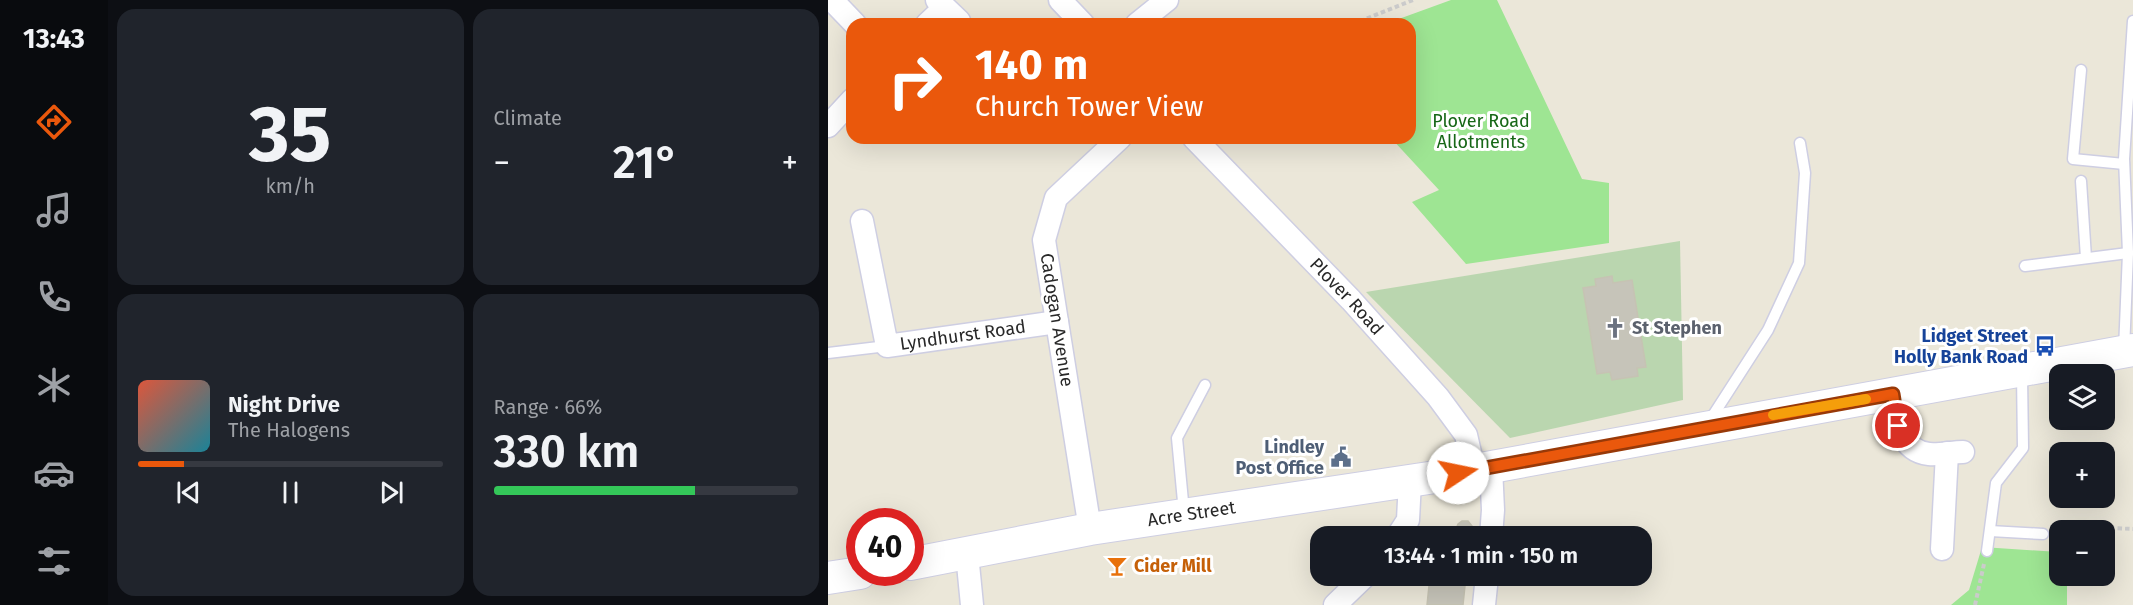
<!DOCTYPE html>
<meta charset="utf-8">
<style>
:root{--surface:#171b24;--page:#20242c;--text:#f1f3f6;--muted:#9ea1a6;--line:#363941;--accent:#ea580c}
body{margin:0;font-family:"Fira Sans",sans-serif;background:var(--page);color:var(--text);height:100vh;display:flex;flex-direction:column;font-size:22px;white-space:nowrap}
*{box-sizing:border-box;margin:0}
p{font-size:20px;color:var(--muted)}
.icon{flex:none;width:33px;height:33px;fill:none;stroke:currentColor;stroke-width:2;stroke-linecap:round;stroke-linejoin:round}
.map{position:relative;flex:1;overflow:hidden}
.panel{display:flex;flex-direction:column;gap:9px;padding:9px;background:#0d0f14;width:720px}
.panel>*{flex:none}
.guide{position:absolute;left:18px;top:18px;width:570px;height:126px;border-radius:18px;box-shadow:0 6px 24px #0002;background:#ea580c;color:#fff;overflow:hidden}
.buttons{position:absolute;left:1221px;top:364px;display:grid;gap:12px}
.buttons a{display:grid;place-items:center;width:66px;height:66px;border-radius:12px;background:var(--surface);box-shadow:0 6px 24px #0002;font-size:30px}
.speed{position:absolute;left:18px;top:508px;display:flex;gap:12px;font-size:30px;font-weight:700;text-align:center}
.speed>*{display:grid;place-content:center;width:78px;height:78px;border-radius:50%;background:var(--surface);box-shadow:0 6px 24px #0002;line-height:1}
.speed .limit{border:9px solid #d22;background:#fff;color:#111}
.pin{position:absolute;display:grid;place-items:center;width:51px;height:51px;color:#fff;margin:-26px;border:3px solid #fff;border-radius:50%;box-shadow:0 2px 6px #0007}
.me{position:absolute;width:66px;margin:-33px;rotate:79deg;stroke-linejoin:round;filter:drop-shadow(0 0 4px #0008)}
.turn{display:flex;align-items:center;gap:21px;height:126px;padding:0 30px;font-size:27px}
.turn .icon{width:78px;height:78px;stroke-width:2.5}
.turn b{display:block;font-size:42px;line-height:51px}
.big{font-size:45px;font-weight:600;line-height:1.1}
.panel .tile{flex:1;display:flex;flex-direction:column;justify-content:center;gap:9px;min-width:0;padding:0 21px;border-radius:18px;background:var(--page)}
.panel .dial{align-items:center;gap:0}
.dial b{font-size:78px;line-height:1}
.song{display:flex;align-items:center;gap:18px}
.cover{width:72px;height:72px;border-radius:9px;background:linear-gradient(135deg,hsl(10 70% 55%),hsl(190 70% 35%))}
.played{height:6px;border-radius:3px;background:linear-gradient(90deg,var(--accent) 15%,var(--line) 15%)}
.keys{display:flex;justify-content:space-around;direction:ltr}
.heat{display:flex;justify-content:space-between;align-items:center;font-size:33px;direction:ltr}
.charge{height:9px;border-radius:4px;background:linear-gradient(90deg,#34c759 66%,var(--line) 0)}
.panel .tiles{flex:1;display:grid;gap:9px;grid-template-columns:repeat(2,1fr)}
.trip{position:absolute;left:482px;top:526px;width:342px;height:60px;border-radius:18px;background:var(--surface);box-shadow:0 6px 24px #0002;font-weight:600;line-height:60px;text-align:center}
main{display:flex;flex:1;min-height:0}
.tab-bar{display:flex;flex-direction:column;width:108px;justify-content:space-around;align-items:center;background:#090b0e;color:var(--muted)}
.tab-bar .icon{width:42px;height:42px}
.tab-bar .active{color:var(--accent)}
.tab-bar b{font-size:27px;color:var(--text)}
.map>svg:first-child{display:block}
.green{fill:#9ee593}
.cemetery{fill:#bad6af}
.building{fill:#c6c4b9;stroke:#c6c3b3;stroke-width:1.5}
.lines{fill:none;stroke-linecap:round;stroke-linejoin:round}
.lane-casing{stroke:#cecee2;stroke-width:13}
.street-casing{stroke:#cecee2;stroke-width:25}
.secondary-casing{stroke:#cecee2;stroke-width:34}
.path{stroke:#cbcbcb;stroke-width:4;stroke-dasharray:4.5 3;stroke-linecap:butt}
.lane{stroke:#fff;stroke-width:10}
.street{stroke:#fff;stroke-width:22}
.secondary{stroke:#fff;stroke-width:32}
.route-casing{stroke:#983908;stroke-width:15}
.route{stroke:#ea580c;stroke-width:10}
.slow{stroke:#f59e0b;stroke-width:10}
.labels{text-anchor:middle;stroke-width:6;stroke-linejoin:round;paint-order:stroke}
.park-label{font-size:18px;fill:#176717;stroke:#fff}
.street-label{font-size:18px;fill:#282828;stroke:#fff}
.worship-label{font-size:18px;font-weight:bold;fill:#5b616d;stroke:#fff;text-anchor:start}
.transit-label{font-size:18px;font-weight:bold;fill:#164399;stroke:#fff;text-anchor:end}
.service-label{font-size:18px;font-weight:bold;fill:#4e5e75;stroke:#fff;text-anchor:end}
.food-label{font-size:18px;font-weight:bold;fill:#c56008;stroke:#fff;text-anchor:start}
</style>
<main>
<nav class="tab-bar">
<b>13:43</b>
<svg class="icon active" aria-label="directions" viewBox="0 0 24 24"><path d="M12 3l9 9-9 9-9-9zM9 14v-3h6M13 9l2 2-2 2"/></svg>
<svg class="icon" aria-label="music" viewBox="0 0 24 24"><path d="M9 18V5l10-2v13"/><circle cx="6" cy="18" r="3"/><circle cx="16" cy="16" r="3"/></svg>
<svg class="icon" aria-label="phone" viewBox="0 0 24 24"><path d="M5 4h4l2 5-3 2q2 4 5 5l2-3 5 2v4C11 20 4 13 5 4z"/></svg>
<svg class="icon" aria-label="climate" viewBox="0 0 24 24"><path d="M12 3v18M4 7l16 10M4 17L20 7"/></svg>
<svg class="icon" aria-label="car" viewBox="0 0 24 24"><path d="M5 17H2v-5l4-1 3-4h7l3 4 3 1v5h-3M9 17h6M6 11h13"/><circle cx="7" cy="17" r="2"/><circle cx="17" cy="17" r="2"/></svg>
<svg class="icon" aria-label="filters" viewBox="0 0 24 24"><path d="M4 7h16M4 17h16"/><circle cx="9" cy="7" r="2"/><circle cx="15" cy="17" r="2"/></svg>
</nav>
<section class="panel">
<div class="tiles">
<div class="tile dial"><b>35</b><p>km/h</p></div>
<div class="tile"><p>Climate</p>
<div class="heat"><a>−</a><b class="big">21°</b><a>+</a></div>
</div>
<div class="tile">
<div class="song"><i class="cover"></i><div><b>Night Drive</b><p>The Halogens</p></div></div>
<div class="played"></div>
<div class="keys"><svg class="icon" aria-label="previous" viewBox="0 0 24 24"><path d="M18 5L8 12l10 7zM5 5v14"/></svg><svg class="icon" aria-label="pause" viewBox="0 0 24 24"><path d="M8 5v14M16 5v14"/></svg><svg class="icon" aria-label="next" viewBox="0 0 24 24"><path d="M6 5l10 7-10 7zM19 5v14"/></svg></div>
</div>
<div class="tile"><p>Range · 66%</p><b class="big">330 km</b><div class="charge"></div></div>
</div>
</section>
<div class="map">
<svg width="1305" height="605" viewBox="0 0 1305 605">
<rect width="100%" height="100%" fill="#ebe7d9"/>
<g class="green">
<polygon points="623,0 669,0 754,179 781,183 781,243 638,264 584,202 611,190 563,138 582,138 582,24 557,24"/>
<polygon points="1154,547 1231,552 1232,576 1239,576 1239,605 1123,605 1141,590"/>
</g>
<polygon class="cemetery" points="852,241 855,400 682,438 538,292"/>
<g class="building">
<polygon points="784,276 785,283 804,280 818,367 809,368 810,376 784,380 782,372 769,374 755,288 768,286 767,279"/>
<polygon points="634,521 640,521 644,526 643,537 607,537 608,528 628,529 630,524"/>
<polygon points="602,576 638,576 635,605 599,605"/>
</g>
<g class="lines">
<g class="lane-casing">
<g id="lane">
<polyline points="1253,70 1245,159 1296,164"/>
<polyline points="1253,181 1258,258"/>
<polyline points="1197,266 1300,253"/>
<polyline points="1296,350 1300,253 1296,159 1305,21"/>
<polyline points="0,353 59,346"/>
<polyline points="882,420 940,330 971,263 977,173 972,143"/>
<polyline points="356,512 349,438 377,385"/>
<polyline points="1162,531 1215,534"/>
<polyline points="1159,551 1168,483 1195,448 1194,374"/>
</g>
</g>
<g class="street-casing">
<g id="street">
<polyline points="4,0 27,24"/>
<polyline points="109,0 131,21"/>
<polyline points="232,0 255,24"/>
<polyline points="99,24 116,8"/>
<polyline points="309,24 339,0"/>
<polyline points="0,126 24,100"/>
<path id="s1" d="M366 138 523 300 610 397 638 435 646 470"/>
<path id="s2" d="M34 221 59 346 229 322"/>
<path d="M1065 394C1068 417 1071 451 1101 454 1112 455 1124 452 1135 452"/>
<polyline points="262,529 216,240 228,198 292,138"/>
<polyline points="569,537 580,520 582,481"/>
<polyline points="663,537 665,510 663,467"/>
<polyline points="1114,549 1119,453"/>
<polyline points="139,554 144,605"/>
<polyline points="507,605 537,576"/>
<polyline points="656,605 659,576"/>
</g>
</g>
<g class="secondary-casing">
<g id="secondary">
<path id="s3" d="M82 564 262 529 614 476 1305 350"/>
<polyline points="0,578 32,573"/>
</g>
</g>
<g class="path">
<polyline points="525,24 585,0"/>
<polyline points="1230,529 1241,526 1305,529"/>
<polyline points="1147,605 1156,564"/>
</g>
<use href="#lane" class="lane"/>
<use href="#street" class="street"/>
<use href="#secondary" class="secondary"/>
</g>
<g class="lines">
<g class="route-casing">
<polyline id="route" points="630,473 1065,394 1070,426"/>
</g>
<use href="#route" class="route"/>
<polyline class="slow" points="945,415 1038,399"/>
</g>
<defs>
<g id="church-bare" transform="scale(1.62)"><path d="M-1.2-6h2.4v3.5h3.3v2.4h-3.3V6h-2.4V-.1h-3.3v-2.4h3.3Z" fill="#6b7280" stroke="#fff" stroke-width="2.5" paint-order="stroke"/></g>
<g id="bus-bare" transform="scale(1.62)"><path d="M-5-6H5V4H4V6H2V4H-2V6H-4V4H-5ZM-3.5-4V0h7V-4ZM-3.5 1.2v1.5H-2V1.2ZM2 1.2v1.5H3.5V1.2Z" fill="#1a4fb4" stroke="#fff" stroke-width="2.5" paint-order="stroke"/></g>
<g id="civic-bare" transform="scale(1.62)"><path d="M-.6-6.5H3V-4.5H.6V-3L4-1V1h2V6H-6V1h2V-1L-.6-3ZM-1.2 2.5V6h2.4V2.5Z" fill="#5c6f8a" stroke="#fff" stroke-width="2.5" paint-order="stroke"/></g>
<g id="bar-bare" transform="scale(1.62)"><path d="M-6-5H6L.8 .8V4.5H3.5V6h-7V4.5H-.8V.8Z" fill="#e8710a" stroke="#fff" stroke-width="2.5" paint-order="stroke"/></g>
</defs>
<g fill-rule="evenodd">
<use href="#church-bare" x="787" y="328"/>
<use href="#bus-bare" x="1217" y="346"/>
<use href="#civic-bare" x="513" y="457"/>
<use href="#bar-bare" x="289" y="566"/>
</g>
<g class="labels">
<g class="park-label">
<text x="653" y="127">Plover Road<tspan x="653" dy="21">Allotments</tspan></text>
</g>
<g class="street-label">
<text dy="6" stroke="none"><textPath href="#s1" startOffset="220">Plover Road</textPath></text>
<text transform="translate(229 320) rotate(81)" y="6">Cadogan Avenue</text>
<text dy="6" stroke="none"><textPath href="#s2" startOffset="204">Lyndhurst Road</textPath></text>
<text dy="6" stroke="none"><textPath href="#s3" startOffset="286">Acre Street</textPath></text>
</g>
<g class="worship-label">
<text x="804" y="334">St Stephen</text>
</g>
<g class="transit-label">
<text x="1200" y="342">Lidget Street<tspan x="1200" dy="21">Holly Bank Road</tspan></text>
</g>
<g class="service-label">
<text x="496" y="453">Lindley<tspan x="496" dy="21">Post Office</tspan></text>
</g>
<g class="food-label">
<text x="306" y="572">Cider Mill</text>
</g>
</g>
</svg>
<div class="buttons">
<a><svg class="icon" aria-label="layers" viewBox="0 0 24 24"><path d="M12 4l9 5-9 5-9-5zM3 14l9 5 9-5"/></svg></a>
<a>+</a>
<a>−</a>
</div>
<div class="speed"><div class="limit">40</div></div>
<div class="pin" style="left:1070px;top:426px;background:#d93025"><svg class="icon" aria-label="arrive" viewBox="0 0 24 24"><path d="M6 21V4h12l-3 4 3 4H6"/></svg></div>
<svg class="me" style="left:630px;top:473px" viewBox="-20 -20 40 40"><circle r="19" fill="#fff"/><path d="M0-13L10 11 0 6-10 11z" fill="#ea580c"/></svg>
<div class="trip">13:44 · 1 min · 150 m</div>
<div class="guide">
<div class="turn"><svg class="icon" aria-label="right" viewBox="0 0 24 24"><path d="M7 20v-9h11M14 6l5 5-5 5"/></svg><div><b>140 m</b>Church Tower View</div></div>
</div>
</div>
</main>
